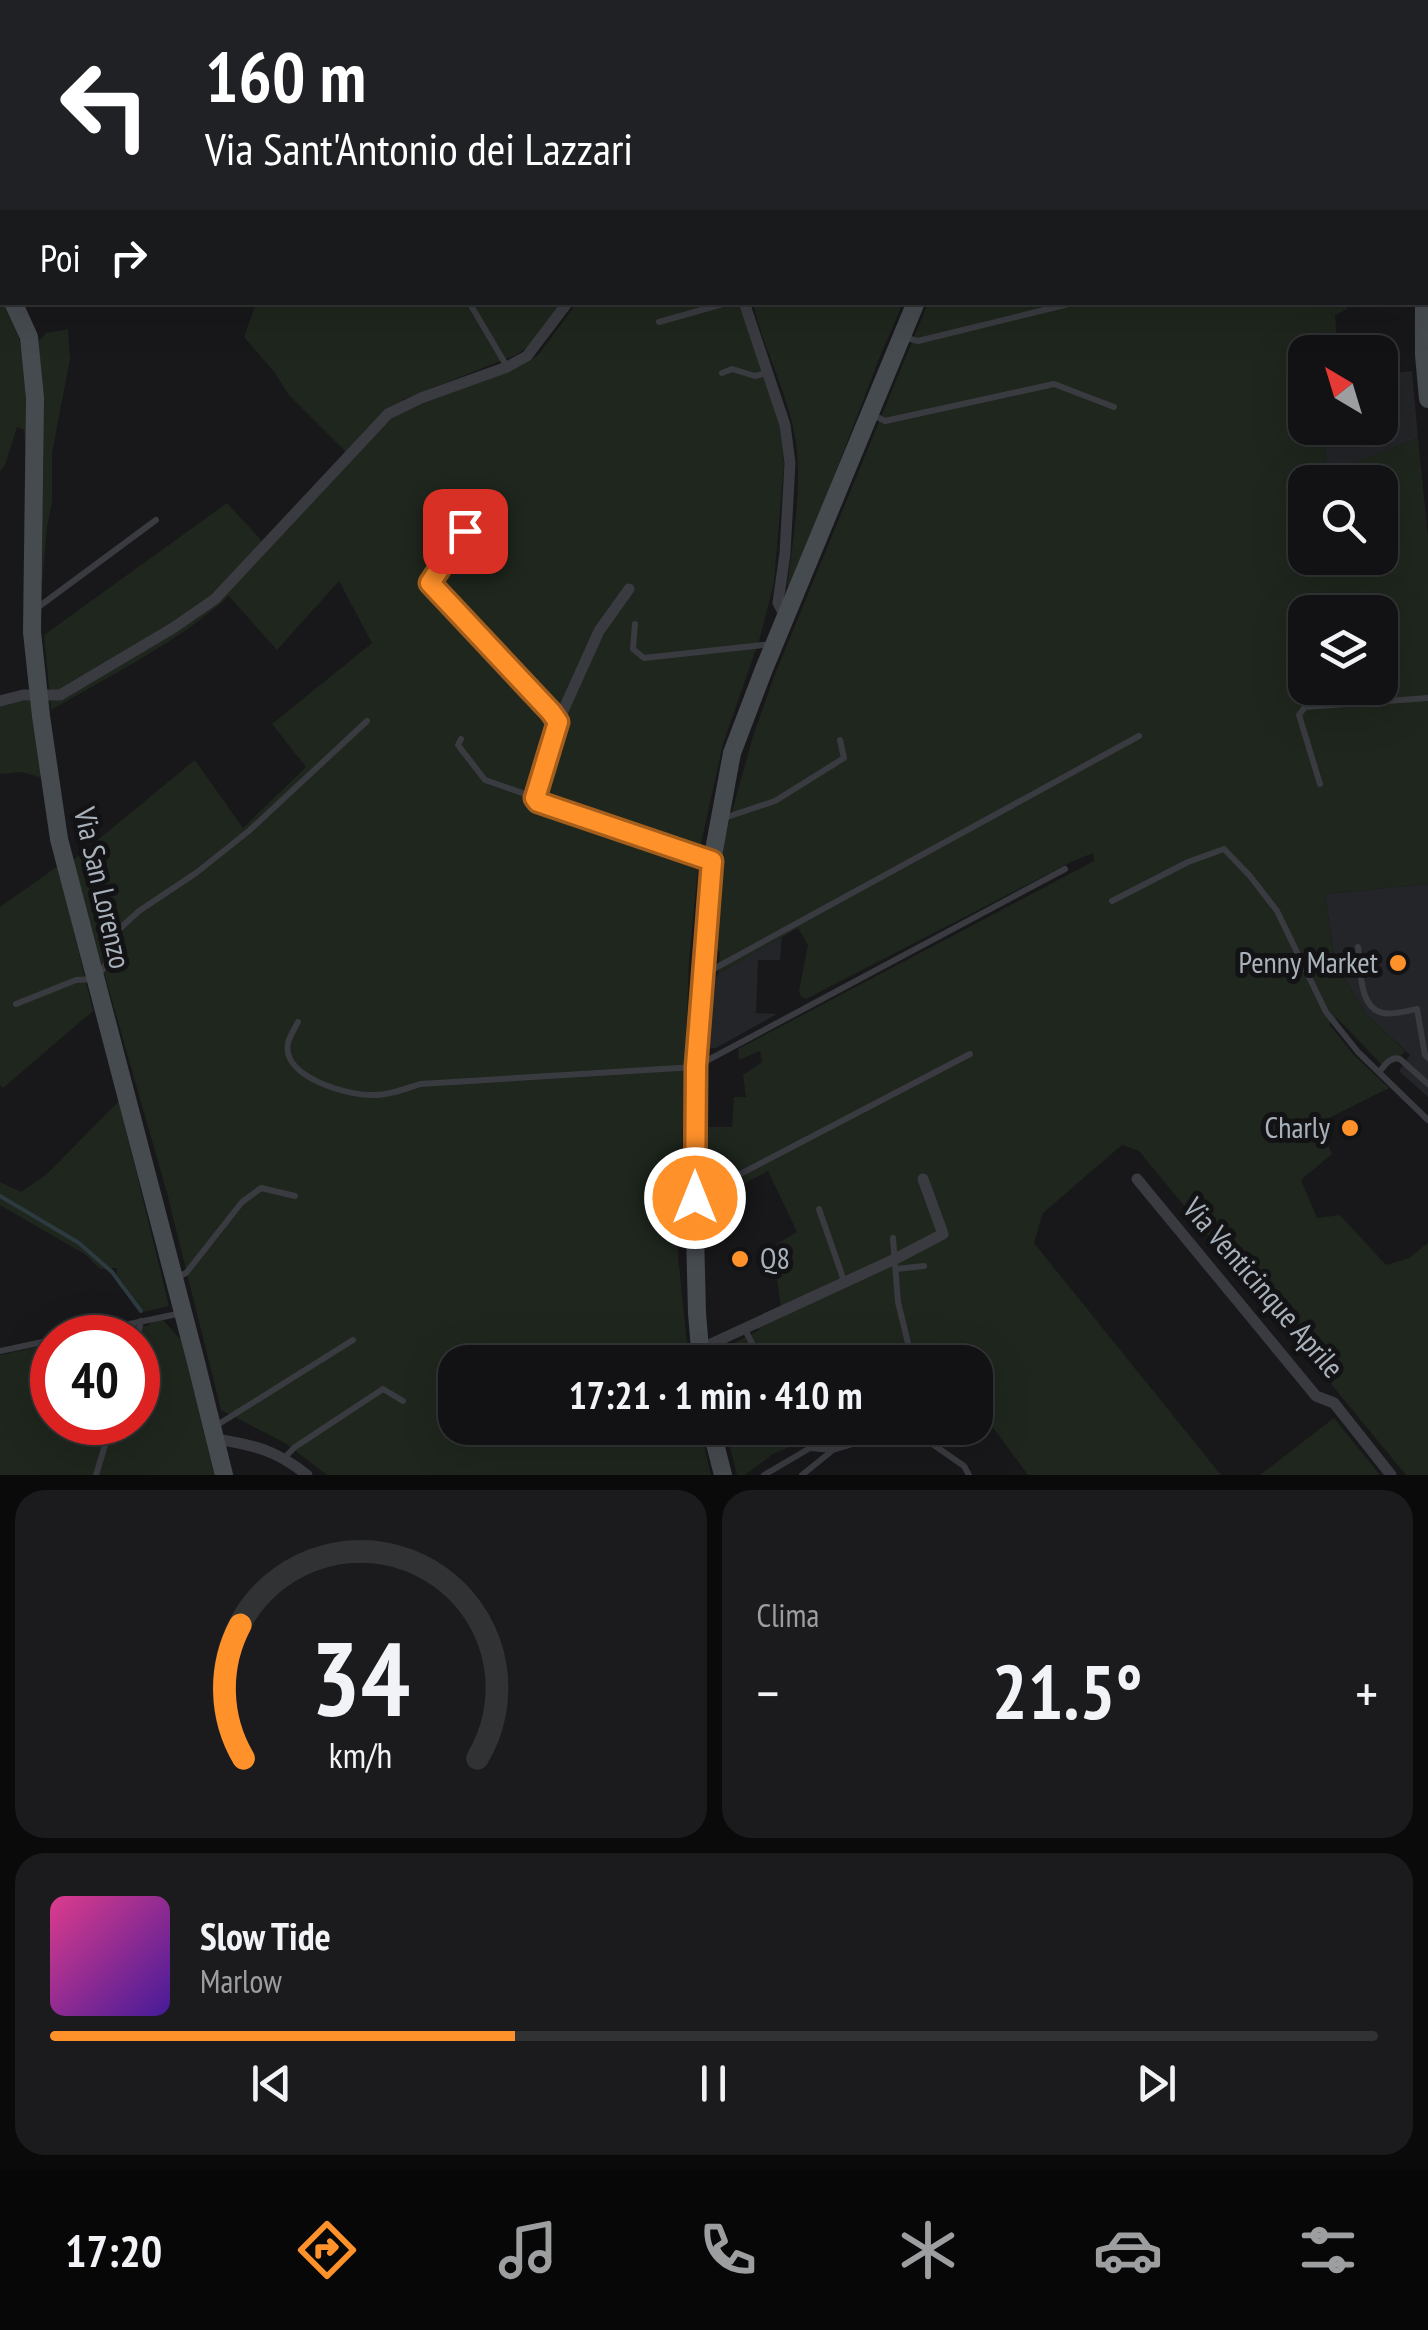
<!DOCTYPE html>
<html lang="it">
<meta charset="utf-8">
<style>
:root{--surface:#121214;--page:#1b1b1d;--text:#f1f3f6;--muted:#9c9ea0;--line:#313234;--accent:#ff912b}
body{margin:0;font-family:"PT Sans Narrow",sans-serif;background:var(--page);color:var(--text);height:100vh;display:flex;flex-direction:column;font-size:38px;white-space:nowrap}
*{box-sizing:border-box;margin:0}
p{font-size:32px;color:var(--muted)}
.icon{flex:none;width:55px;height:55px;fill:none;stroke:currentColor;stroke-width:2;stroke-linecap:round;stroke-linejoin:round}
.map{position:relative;height:1475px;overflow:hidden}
.details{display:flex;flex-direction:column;gap:15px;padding:15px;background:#0a0a0b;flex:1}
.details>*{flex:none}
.guide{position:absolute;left:0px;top:0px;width:1430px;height:305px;box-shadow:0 10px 40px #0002,0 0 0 2px var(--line);background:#202124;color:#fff;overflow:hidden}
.needle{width:65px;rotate:322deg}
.buttons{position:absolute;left:1288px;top:335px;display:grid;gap:20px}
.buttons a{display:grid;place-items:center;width:110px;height:110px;border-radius:20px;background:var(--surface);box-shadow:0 10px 40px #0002,0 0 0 2px var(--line);font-size:50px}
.speed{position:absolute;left:30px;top:1315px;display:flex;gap:20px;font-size:50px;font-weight:700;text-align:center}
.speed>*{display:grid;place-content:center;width:130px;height:130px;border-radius:50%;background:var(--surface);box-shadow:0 10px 40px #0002,0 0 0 2px var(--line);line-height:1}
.speed .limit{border:15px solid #d22;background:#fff;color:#111}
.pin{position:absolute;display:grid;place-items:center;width:85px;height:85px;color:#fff;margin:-42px;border-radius:20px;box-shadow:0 5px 15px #0006}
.me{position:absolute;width:110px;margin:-55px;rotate:0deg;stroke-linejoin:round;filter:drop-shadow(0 0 8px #0008)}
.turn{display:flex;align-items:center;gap:35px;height:210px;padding:0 40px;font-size:45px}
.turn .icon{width:130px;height:130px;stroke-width:2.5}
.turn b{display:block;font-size:70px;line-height:85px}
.then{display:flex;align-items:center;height:95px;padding:0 40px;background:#0003;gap:20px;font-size:38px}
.big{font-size:75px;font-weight:800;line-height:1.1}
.details .tile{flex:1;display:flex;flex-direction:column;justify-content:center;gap:15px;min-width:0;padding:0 35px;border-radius:30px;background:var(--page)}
.details .dial{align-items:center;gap:0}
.dial svg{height:260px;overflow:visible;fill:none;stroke:var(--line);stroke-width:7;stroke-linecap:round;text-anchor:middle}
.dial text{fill:var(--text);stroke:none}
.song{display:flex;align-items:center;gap:30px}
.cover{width:120px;height:120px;border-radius:15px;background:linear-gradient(135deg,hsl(330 70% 55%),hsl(260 70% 35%))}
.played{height:10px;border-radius:5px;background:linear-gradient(90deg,var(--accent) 35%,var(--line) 35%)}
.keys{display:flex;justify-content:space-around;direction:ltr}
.heat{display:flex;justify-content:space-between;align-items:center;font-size:55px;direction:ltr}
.details .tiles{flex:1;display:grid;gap:15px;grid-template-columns:1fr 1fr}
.tile:last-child{grid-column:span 2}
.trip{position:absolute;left:438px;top:1345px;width:555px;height:100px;border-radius:30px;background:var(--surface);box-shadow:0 10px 40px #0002,0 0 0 2px var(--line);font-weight:800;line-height:100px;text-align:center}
.tabs{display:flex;height:160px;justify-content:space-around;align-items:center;background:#070708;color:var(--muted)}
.tabs .icon{width:70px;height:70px}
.tabs .selected{color:var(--accent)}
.tabs b{font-size:45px;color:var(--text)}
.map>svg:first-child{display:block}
.built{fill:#242528}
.green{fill:#1e261d;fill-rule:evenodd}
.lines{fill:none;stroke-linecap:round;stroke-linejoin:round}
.stream{stroke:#2d3b40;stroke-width:4}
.lane{stroke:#393b40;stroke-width:6}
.street{stroke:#393b40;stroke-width:11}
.secondary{stroke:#464b50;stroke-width:18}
.route-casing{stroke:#a65e1c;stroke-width:25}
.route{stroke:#ff912b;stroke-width:18}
.poi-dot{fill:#ff912b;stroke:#131316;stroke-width:4}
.labels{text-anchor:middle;stroke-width:10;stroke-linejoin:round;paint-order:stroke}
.street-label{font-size:30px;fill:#a9b2bb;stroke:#131316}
.poi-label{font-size:30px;fill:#a9b2bb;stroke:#131316;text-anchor:end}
</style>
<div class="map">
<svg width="1428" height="1475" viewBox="0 0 1428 1475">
<rect width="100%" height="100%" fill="#18181a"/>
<g class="built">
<polygon points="1412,371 1418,438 1327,474 1324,428 1380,428 1380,374"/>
<polygon points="1428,884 1428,1097 1399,1071 1410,1055 1367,1015 1335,963 1325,894"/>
<polygon points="782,935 780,960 758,960 756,1013 777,1014 716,1048 710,1048 713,983 718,974"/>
</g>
<g class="green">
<polygon points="113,0 577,0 579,2 112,2"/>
<polygon points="0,289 2,302 6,303 15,323 24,358 46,333 68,329 70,359 52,453 52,502 47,527 41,598 24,430 17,427 5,465 0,471"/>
<path d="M740 302 780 426 784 464 774 583 759 641 723 744 700 848 689 961 678 1256 689 1362H455V1428H700L711 1475H327L285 1443 221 1410 167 1193 72 861 195 760 243 828 306 767 272 724 372 643 339 581 277 650 229 596C177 643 111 675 51 710L44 635 227 503 263 542 346 452 288 394 275 373 244 337 256 303H562L532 344 516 355 402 400 408 409 520 366 538 355 577 303Z"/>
<path d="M753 303H903L879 359 792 586 789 587 787 586C793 540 803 483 795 437 787 391 763 348 753 303Z"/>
<path d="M928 303H1347V309L1335 315 1337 340H1319V352H1305V428H1324L1327 473 1418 438 1428 536V884L1325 894 1335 963 1367 1015 1405 1051 1394 1063 1382 1065 1337 1018 1329 1024 1354 1055 1389 1088 1319 1123 1332 1154 1301 1180 1317 1218 1340 1215 1386 1265 1409 1258 1428 1243V1475H1406L1139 1151 1122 1145 1043 1213 1034 1243 1221 1475H1028L988 1421 975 1418V1362H714L713 1354 759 1330 758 1326 782 1314 772 1247 797 1232 768 1171 721 1196 723 1178 705 1181 708 1127H732L734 1097H746L743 1075 762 1062 760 1051 739 1060 738 1049 1094 861 1093 853 1071 862 806 999 801 997 799 992 808 945 798 928 718 974 720 952 715 949 717 879 724 840 753 736 775 674ZM1305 482H1380V558H1305ZM1305 612H1380V688H1305Z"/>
<polygon points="32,699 43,778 22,772 0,774 0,705"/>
<polygon points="58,866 93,1011 3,1088 0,1085 0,907"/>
<polygon points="119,1101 169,1306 144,1312 117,1274 117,1268 100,1269 86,1255 0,1205 0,1182 21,1192 46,1175"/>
<polygon points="163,1320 186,1345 217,1475 0,1475 0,1355 52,1344 52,1422 138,1422 138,1338 80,1337 131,1326 147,1326 153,1321"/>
<polygon points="1334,1418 1380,1475 1260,1475"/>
<polygon points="725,1428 824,1428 808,1439 773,1454 745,1475 737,1475"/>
</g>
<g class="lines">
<polyline class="stream" points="0,1196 79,1243 112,1272 141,1311"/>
<g class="lane">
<polyline points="423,0 424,2"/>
<polyline points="569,0 571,2"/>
<polyline points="449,2 455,0"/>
<polyline points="945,2 946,0"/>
<polyline points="469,302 506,365"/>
<polyline points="659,322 730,302"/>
<polyline points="903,337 918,341 1077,302"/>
<polyline points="722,373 732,369 755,376 766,373"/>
<polyline points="871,414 885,421 1054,384 1114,407"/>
<polyline points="37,608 156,520"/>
<polyline points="635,624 633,649 644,658 772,644"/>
<polyline points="461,739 458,745 485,780 534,797"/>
<polyline points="1320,784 1299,715 1305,707 1428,698"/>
<polyline points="721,819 775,801 844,758 840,740"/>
<polyline points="1112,901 1188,862 1224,849 1250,876 1277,911 1326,1012 1358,1052 1428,1120"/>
<path d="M1358 947C1361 967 1358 1008 1383 1013 1393 1015 1406 1011 1417 1009L1425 1055 1428 1058"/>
<polyline points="708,972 1139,736"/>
<polyline points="16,1004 76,980 96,979 110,958 117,931 139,911 196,873 250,830 367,721"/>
<path d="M298 1022C295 1028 289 1037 288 1043 281 1077 348 1096 374 1095 389 1095 405 1089 420 1084L695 1067 1065 869"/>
<path d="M1380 1071C1386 1064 1390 1056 1400 1059L1428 1084"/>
<polyline points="696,1197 970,1054"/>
<polyline points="819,1209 844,1281"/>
<polyline points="893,1238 898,1302 909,1347"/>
<polyline points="896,1269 924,1266"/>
<polyline points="176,1278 186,1273 242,1202 261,1188 295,1196"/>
<polyline points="745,1330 762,1362"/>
<polyline points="63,1338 182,1313"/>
<polyline points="137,1338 141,1321"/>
<polyline points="0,1351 52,1340"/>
<polyline points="214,1427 353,1340"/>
<polyline points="285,1457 295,1447 383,1389 403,1401"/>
<polyline points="96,1475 112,1422"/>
<polyline points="764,1475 810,1448 832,1450"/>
<polyline points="802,1475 833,1450 902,1429 915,1432 964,1466 969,1475"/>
</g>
<g class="street">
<polyline points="1424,0 1425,2"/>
<polyline points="868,2 869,0"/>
<polyline points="1428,15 1428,17"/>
<polyline points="744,302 785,425 790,463 785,553 778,603 786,618"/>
<polyline points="465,531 429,583 551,712 558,722 535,798 538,801 712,861"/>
<polyline points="0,701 23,695 60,695 173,628 215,599 388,414 421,398 507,367 527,356 568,302"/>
<polyline points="558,722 599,631 629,589"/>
<polyline points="1137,1179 1316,1396 1334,1403 1391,1475"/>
<polyline points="700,1349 895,1259 943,1234 923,1179"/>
<path d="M216 1439C254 1445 276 1450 307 1475"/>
</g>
<g class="secondary">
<polyline points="1027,2 1028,0"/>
<polyline points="1428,233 1428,229"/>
<polyline points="0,274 2,279"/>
<polyline points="13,302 29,337 35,398 32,632 41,716 59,839 196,1362 224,1475"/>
<polyline points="1424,302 1424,355 1428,399"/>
<polyline points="701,1362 697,1313 695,1233 695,1067 712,861 732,753 764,669 916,302"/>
<polyline points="711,1428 723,1475"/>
</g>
</g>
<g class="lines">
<g class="route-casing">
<polyline id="route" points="465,531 430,583 551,712 558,722 535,798 538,802 712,861 696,1066 695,1198"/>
</g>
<use href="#route" class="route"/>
</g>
<g class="poi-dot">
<circle cx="1398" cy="963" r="10"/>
<circle cx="1350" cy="1128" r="10"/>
<circle cx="740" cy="1259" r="10"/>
</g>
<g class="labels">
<g class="street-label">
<text transform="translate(102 888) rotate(77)" y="10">Via San Lorenzo</text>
<text transform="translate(1263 1288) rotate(49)" y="10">Via Venticinque Aprile</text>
</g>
<g class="poi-label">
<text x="1378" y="973">Penny Market</text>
<text x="1330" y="1138">Charly</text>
<text x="760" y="1269" text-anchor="start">Q8</text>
</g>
</g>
</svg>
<div class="buttons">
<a><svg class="needle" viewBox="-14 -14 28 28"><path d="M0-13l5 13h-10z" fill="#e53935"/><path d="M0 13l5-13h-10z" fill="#9c9ea0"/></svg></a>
<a><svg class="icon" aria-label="search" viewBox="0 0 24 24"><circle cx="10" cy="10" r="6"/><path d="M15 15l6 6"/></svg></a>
<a><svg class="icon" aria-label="layers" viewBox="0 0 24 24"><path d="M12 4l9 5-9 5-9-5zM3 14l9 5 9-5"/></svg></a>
</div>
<div class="speed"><div class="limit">40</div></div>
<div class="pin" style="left:465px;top:531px;background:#d93025"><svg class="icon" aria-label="arrive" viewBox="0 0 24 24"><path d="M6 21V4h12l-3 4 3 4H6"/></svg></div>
<svg class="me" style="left:695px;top:1198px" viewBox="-20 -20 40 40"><circle r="17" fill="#ff912b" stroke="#fff" stroke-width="3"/><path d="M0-11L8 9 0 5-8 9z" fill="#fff"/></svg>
<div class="trip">17:21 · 1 min · 410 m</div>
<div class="guide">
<div class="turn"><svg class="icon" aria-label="left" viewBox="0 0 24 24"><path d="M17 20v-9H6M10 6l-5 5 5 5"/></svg><div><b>160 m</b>Via Sant'Antonio dei Lazzari</div></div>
<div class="then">Poi<svg class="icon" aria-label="right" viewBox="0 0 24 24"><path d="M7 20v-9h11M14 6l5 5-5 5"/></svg></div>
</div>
</div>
<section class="details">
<div class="tiles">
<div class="tile dial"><svg viewBox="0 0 100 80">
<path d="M14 69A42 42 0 1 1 86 69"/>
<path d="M14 69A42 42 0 0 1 13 28" stroke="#ff912b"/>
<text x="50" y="56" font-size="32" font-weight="700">34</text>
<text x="50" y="72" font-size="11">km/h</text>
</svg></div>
<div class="tile"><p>Clima</p>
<div class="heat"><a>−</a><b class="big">21.5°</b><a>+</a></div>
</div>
<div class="tile">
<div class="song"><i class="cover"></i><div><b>Slow Tide</b><p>Marlow</p></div></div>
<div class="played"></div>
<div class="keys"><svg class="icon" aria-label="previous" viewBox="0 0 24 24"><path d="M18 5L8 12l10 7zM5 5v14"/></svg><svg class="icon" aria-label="pause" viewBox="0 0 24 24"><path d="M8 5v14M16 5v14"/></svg><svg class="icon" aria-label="next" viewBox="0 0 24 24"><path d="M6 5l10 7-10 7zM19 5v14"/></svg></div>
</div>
</div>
</section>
<nav class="tabs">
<b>17:20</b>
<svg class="icon selected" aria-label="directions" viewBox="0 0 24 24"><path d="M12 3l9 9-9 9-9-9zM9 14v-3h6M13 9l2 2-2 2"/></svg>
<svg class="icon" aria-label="music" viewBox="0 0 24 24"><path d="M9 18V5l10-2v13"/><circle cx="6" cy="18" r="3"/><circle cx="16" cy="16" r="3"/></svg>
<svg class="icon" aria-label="phone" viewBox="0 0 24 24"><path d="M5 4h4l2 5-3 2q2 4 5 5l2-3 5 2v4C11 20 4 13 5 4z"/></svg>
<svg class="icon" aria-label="climate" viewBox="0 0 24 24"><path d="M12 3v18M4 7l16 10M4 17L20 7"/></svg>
<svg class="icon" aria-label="car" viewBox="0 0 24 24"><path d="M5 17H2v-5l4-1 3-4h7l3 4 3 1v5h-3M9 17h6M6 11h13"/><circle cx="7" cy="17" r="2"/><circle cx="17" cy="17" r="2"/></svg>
<svg class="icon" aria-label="filters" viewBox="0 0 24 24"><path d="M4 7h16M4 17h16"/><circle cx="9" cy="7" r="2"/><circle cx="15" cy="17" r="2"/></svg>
</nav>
